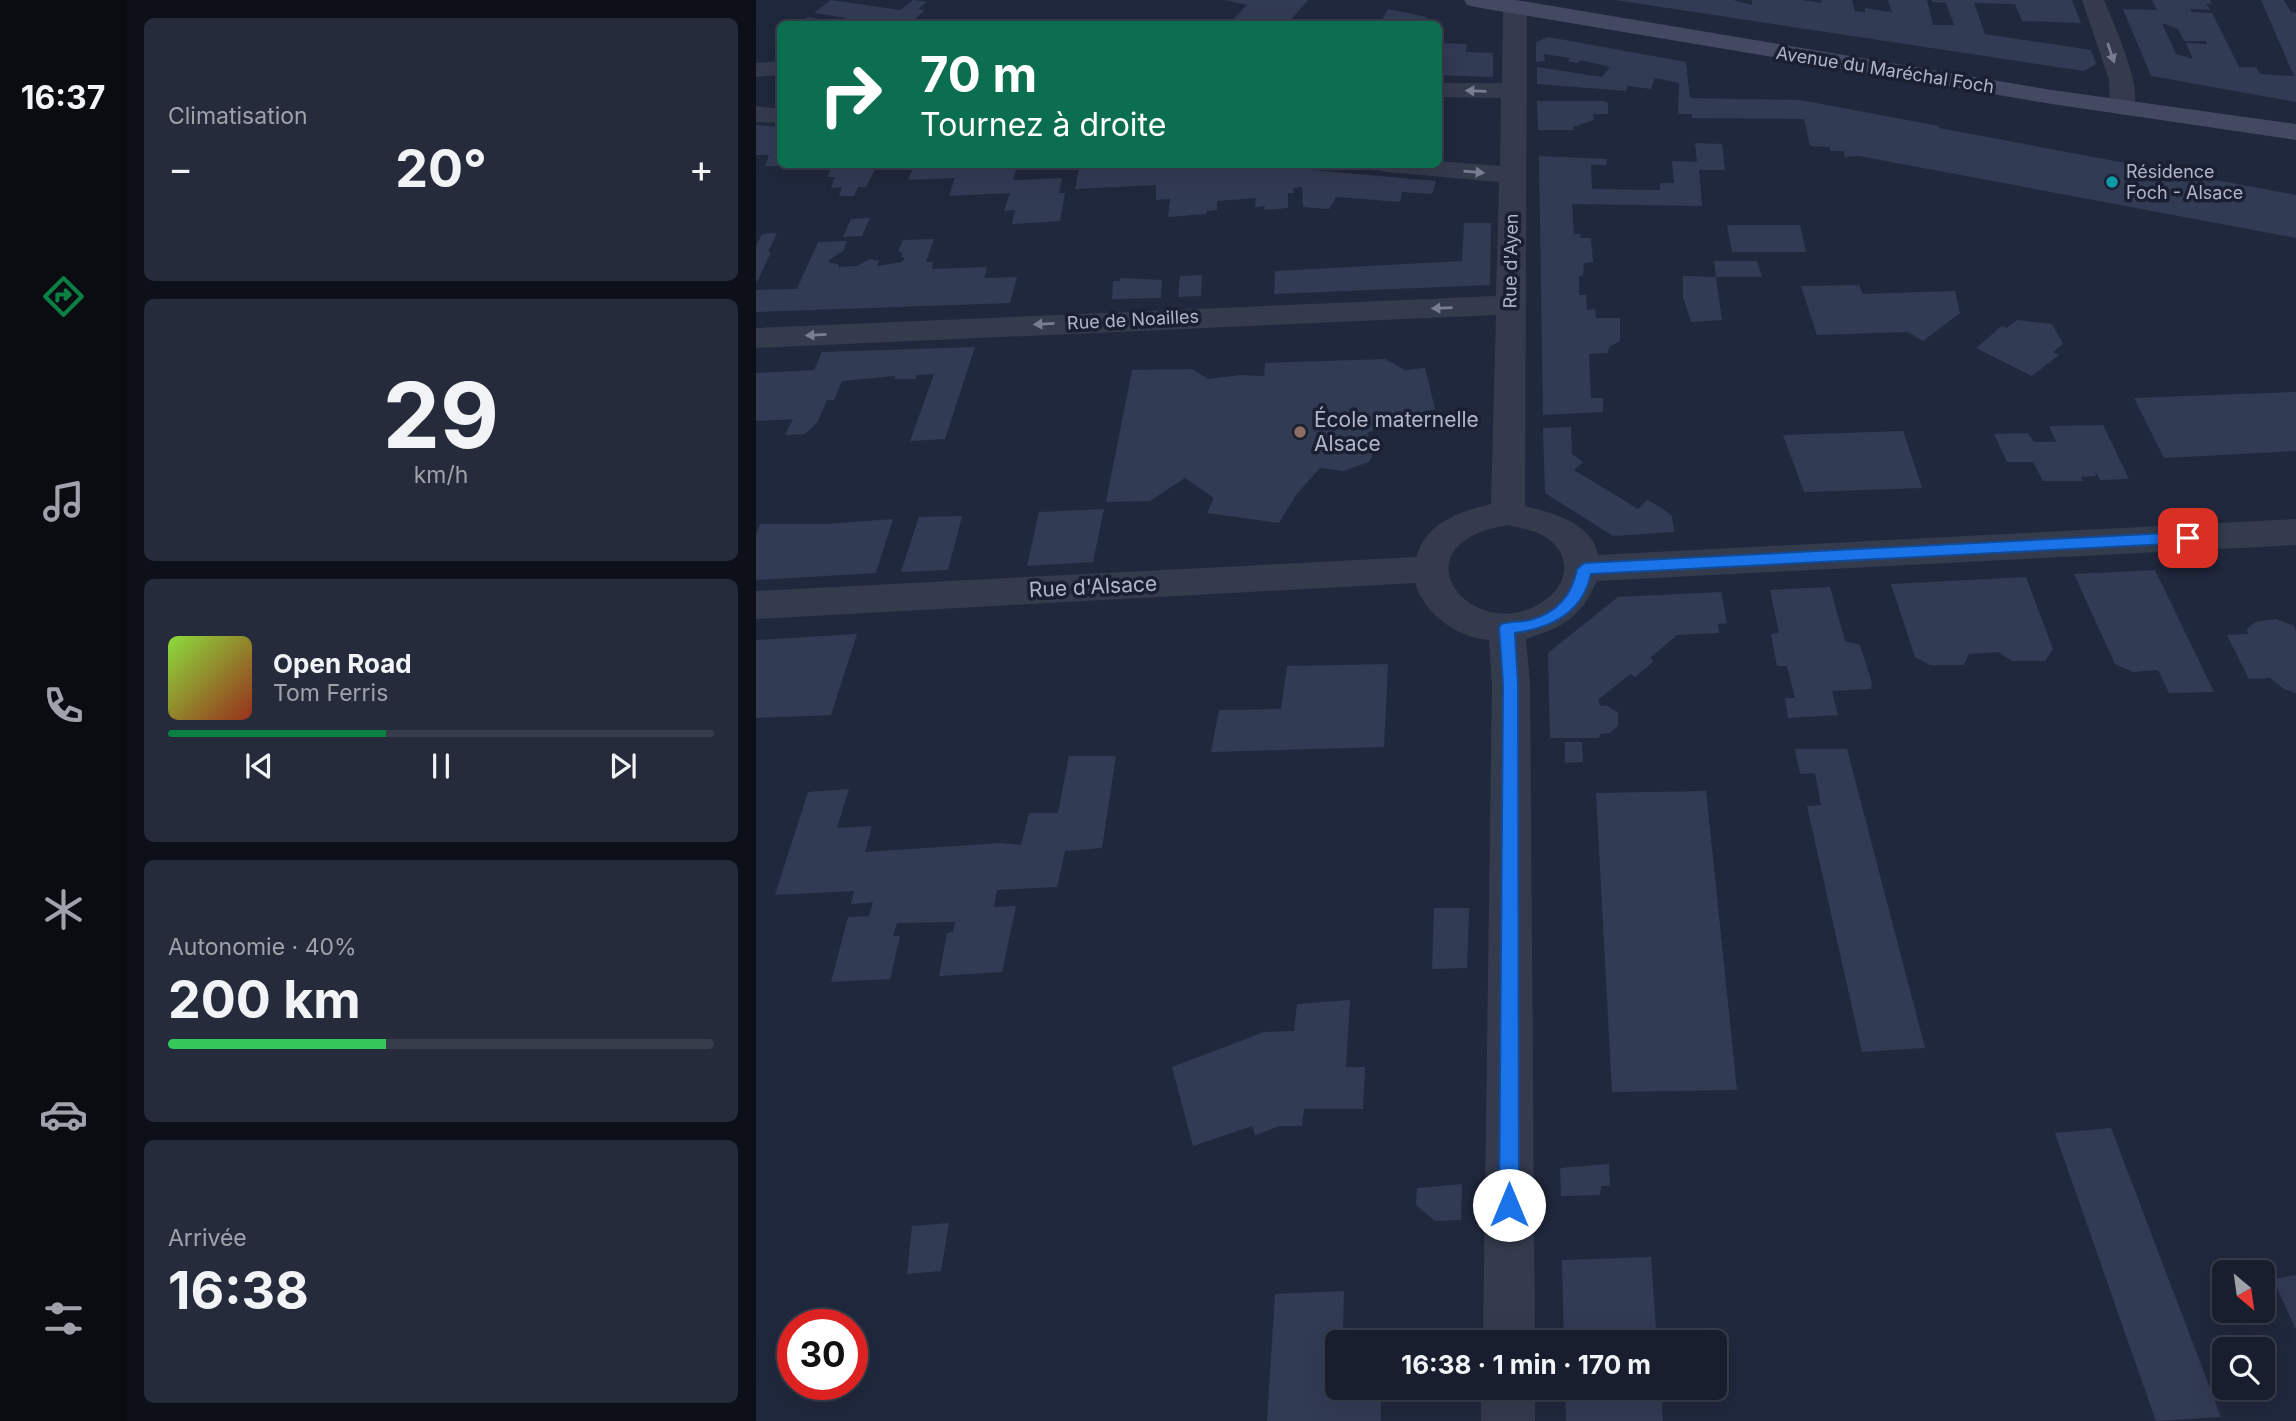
<!DOCTYPE html>
<html lang="fr">
<meta charset="utf-8">
<style>
:root{--surface:#181e2e;--page:#252b3a;--text:#f1f3f6;--muted:#9fa2aa;--line:#363c4a;--accent:#0b8043}
body{margin:0;font-family:Inter,sans-serif;background:var(--page);color:var(--text);height:100vh;display:flex;flex-direction:column;font-size:26px;white-space:nowrap}
*{box-sizing:border-box;margin:0}
p{font-size:23px;color:var(--muted)}
.icon{flex:none;width:38px;height:38px;fill:none;stroke:currentColor;stroke-width:2;stroke-linecap:round;stroke-linejoin:round}
.map{position:relative;flex:1;overflow:hidden}
.side{display:flex;flex-direction:column;gap:18px;padding:18px;background:#0d1019;width:630px}
.side>*{flex:none}
.top-card{position:absolute;left:21px;top:21px;width:665px;height:147px;border-radius:10px;box-shadow:0 7px 28px #0002,0 0 0 2px var(--line);background:#0b6e4f;color:#fff;overflow:hidden}
.needle{width:46px;rotate:151deg}
.buttons{position:absolute;left:1456px;top:1260px;display:grid;gap:14px}
.buttons a{display:grid;place-items:center;width:63px;height:63px;border-radius:10px;background:var(--surface);box-shadow:0 7px 28px #0002,0 0 0 2px var(--line);font-size:35px}
.speed{position:absolute;left:21px;top:1309px;display:flex;gap:14px;font-size:35px;font-weight:700;text-align:center}
.speed>*{display:grid;place-content:center;width:91px;height:91px;border-radius:50%;background:var(--surface);box-shadow:0 7px 28px #0002,0 0 0 2px var(--line);line-height:1}
.speed .limit{border:10px solid #d22;background:#fff;color:#111}
.pin{position:absolute;display:grid;place-items:center;width:60px;height:60px;color:#fff;margin:-30px;border-radius:14px;box-shadow:0 4px 10px #0006}
.me{position:absolute;width:77px;margin:-38px;rotate:0deg;stroke-linejoin:round;filter:drop-shadow(0 0 5px #0008)}
.turn{display:flex;align-items:center;gap:24px;height:147px;padding:0 28px;font-size:32px}
.turn .icon{width:91px;height:91px;stroke-width:2.5}
.turn b{display:block;font-size:49px;line-height:60px}
.big{font-size:52px;font-weight:700;line-height:1.1}
.side .tile{flex:1;display:flex;flex-direction:column;justify-content:center;gap:10px;min-width:0;padding:0 24px;border-radius:10px;background:var(--page)}
.side .dial{align-items:center;gap:0}
.dial b{font-size:91px;line-height:1}
.song{display:flex;align-items:center;gap:21px}
.cover{width:84px;height:84px;border-radius:10px;background:linear-gradient(135deg,hsl(90 70% 55%),hsl(10 70% 35%))}
.played{height:7px;border-radius:4px;background:linear-gradient(90deg,var(--accent) 40%,var(--line) 40%)}
.keys{display:flex;justify-content:space-around;direction:ltr}
.heat{display:flex;justify-content:space-between;align-items:center;font-size:38px;direction:ltr}
.charge{height:10px;border-radius:5px;background:linear-gradient(90deg,#34c759 40%,var(--line) 0)}
.trip{position:absolute;left:569px;top:1330px;width:402px;height:70px;border-radius:10px;background:var(--surface);box-shadow:0 7px 28px #0002,0 0 0 2px var(--line);font-weight:700;line-height:70px;text-align:center}
main{display:flex;flex:1;min-height:0}
.tabs{display:flex;flex-direction:column;width:126px;justify-content:space-around;align-items:center;background:#0a0c12;color:var(--muted)}
.tabs .icon{width:49px;height:49px}
.tabs .current{color:var(--accent)}
.tabs b{font-size:32px;color:var(--text)}
.map>svg:first-child{display:block}
.building{fill:#323b54;fill-rule:evenodd}
.lines{fill:none;stroke-linecap:round;stroke-linejoin:round}
.street{fill:#343b4d;fill-rule:evenodd}
.secondary{fill:#424961;fill-rule:evenodd}
.oneway{fill:#787e91}
.route{fill:#1a73e8;stroke:#114b97;stroke-width:2}
.culture-dot{fill:#0f9aa8;stroke:#1a2032;stroke-width:2.5}
.education-dot{fill:#8d6e63;stroke:#1a2032;stroke-width:2.5}
.labels{text-anchor:middle;stroke-width:7;stroke-linejoin:round;paint-order:stroke}
.far-street-label{font-size:18px;fill:#b0b5c9;stroke:#1a2032}
.far-poi-label{font-size:18px;fill:#b0b5c9;stroke:#1a2032;text-anchor:start}
.poi-label{font-size:21px;fill:#b0b5c9;stroke:#1a2032;text-anchor:start}
.street-label{font-size:21px;fill:#b0b5c9;stroke:#1a2032}
</style>
<main>
<nav class="tabs">
<b>16:37</b>
<svg class="icon current" aria-label="directions" viewBox="0 0 24 24"><path d="M12 3l9 9-9 9-9-9zM9 14v-3h6M13 9l2 2-2 2"/></svg>
<svg class="icon" aria-label="music" viewBox="0 0 24 24"><path d="M9 18V5l10-2v13"/><circle cx="6" cy="18" r="3"/><circle cx="16" cy="16" r="3"/></svg>
<svg class="icon" aria-label="phone" viewBox="0 0 24 24"><path d="M5 4h4l2 5-3 2q2 4 5 5l2-3 5 2v4C11 20 4 13 5 4z"/></svg>
<svg class="icon" aria-label="climate" viewBox="0 0 24 24"><path d="M12 3v18M4 7l16 10M4 17L20 7"/></svg>
<svg class="icon" aria-label="car" viewBox="0 0 24 24"><path d="M5 17H2v-5l4-1 3-4h7l3 4 3 1v5h-3M9 17h6M6 11h13"/><circle cx="7" cy="17" r="2"/><circle cx="17" cy="17" r="2"/></svg>
<svg class="icon" aria-label="filters" viewBox="0 0 24 24"><path d="M4 7h16M4 17h16"/><circle cx="9" cy="7" r="2"/><circle cx="15" cy="17" r="2"/></svg>
</nav>
<section class="side">
<div class="tile"><p>Climatisation</p>
<div class="heat"><a>−</a><b class="big">20°</b><a>+</a></div>
</div>
<div class="tile dial"><b>29</b><p>km/h</p></div>
<div class="tile">
<div class="song"><i class="cover"></i><div><b>Open Road</b><p>Tom Ferris</p></div></div>
<div class="played"></div>
<div class="keys"><svg class="icon" aria-label="previous" viewBox="0 0 24 24"><path d="M18 5L8 12l10 7zM5 5v14"/></svg><svg class="icon" aria-label="pause" viewBox="0 0 24 24"><path d="M8 5v14M16 5v14"/></svg><svg class="icon" aria-label="next" viewBox="0 0 24 24"><path d="M6 5l10 7-10 7zM19 5v14"/></svg></div>
</div>
<div class="tile"><p>Autonomie · 40%</p><b class="big">200 km</b><div class="charge"></div></div>
<div class="tile"><p>Arrivée</p><b class="big">16:38</b></div>
</section>
<div class="map">
<svg width="1540" height="1421" viewBox="0 0 1540 1421">
<rect width="100%" height="100%" fill="#20283d"/>
<g class="building">
<polygon points="75,0 144,10 157,0 171,2 162,9 169,10 154,24 43,24 52,17 84,22 90,18 58,13"/>
<polygon points="469,0 552,0 534,21 544,24 473,24 491,5"/>
<polygon points="859,0 977,0 996,5 996,0 1046,0 1066,3 1065,0 1096,0 1099,11 1109,12 1109,8 1136,12 1132,0 1171,0 1177,25 1198,25 1190,3 1176,2 1176,0 1316,0 1325,23 1266,21 1259,4 1218,3 1229,34 1335,50 1340,64 1328,71"/>
<path d="M1396 0H1454L1456 4H1450L1454 10 1434 9 1436 12 1456 13 1483 67H1500L1504 74 1538 76 1505 0H1528L1535 12 1540 13V102L1395 76 1367 9 1401 10ZM1406 23 1422 29 1428 41H1450L1451 44 1430 43 1437 59 1420 54Z"/>
<polygon points="632,9 671,17 665,24 624,23"/>
<polygon points="792,37 930,62 934,98 1044,100 1183,126 1183,128 1540,195 1540,238 1103,156 1089,157 1088,151 1074,151 1074,147 1054,146 1048,119 936,118 936,114 922,114 923,83 899,78 895,89 872,86 870,91 781,84 781,67 846,77 854,67 824,60 822,63 812,61 814,58 788,54 789,61 780,62 780,42"/>
<polygon points="682,43 711,44 710,52 737,53 737,77 682,75"/>
<polygon points="781,101 847,101 852,103 852,114 837,114 838,120 817,127 818,130 782,130"/>
<polygon points="0,125 24,127 24,166 9,166 13,155 0,155"/>
<polygon points="939,143 966,144 969,170 943,170 946,206 816,204 818,234 825,234 824,238 835,238 837,262 828,263 827,276 823,276 823,295 830,295 831,310 839,309 840,318 864,318 864,341 853,347 852,353 833,354 835,398 847,398 847,412 787,415 783,156 851,159 850,165 835,165 836,189 904,190 904,183 918,183 916,161 941,162"/>
<polygon points="77,164 122,164 110,187 102,187 98,196 83,196 86,187 75,188 79,177 71,177"/>
<polygon points="155,164 262,164 257,180 306,178 303,193 309,193 304,221 256,224 259,210 248,211 254,193 193,196 199,178 152,180 157,169 153,168"/>
<polygon points="324,164 490,164 680,181 676,194 646,192 644,202 580,197 573,209 547,207 546,187 537,188 538,193 532,193 532,208 508,210 509,206 499,207 500,198 461,201 461,210 451,211 450,214 412,217 414,199 400,200 400,185 319,189"/>
<polygon points="114,218 106,236 87,237 95,219"/>
<polygon points="708,223 735,223 734,285 518,294 519,271 706,261"/>
<polygon points="971,225 1044,225 1050,252 976,252"/>
<polygon points="21,233 12,252 15,252 0,284 0,246 6,234"/>
<polygon points="178,239 170,262 177,262 176,269 231,267 228,278 261,277 254,303 0,312 0,290 41,289 62,242 91,241 87,251 73,260 73,263 82,264 83,267 101,266 114,259 123,261 121,266 146,262 149,258 145,257 147,253 142,251 147,240"/>
<polygon points="958,261 1001,261 1006,277 960,277"/>
<polygon points="446,275 445,296 422,297 424,276"/>
<polygon points="927,276 960,277 966,320 935,322 927,297"/>
<polygon points="364,278 406,280 405,298 356,299 357,281 364,281"/>
<polygon points="1103,285 1107,294 1199,291 1204,313 1167,341 1152,332 1061,335 1045,286"/>
<polygon points="1261,320 1296,324 1307,344 1297,352 1303,355 1276,376 1220,348 1246,326 1251,328"/>
<polygon points="219,347 189,439 154,441 178,374 161,375 159,379 139,379 139,376 86,381 78,400 71,400 61,423 49,434 29,435 37,419 0,421 0,373 58,370 66,352"/>
<polygon points="629,359 649,370 669,368 679,409 650,417 611,433 618,452 613,462 587,471 564,468 540,495 523,523 451,513 458,498 429,478 394,501 350,502 376,370 436,369 452,379 485,375 508,376 509,363"/>
<polygon points="1540,392 1540,451 1408,458 1378,398"/>
<polygon points="1347,425 1373,479 1344,480 1339,471 1340,476 1325,477 1327,481 1287,481 1277,462 1251,462 1238,434 1272,433 1278,442 1300,442 1293,426"/>
<polygon points="815,427 816,454 827,462 818,470 882,509 891,500 906,508 916,516 918,532 857,536 789,493 787,428"/>
<polygon points="1147,431 1166,488 1048,492 1027,435"/>
<polygon points="348,509 337,562 271,566 283,512"/>
<polygon points="206,516 192,570 145,572 163,517"/>
<polygon points="137,519 120,573 0,580 0,534 4,524 70,524"/>
<polygon points="1399,570 1458,692 1413,693 1402,670 1377,672 1359,664 1318,574"/>
<polygon points="1270,577 1297,649 1289,661 1256,661 1242,652 1213,654 1208,665 1174,665 1159,657 1135,584"/>
<polygon points="1074,587 1089,641 1104,645 1116,683 1115,689 1076,691 1082,715 1032,718 1029,698 1039,698 1031,666 1021,666 1015,634 1023,633 1014,590"/>
<polygon points="965,592 971,623 962,624 963,633 921,635 894,658 898,661 879,677 874,674 842,700 844,706 851,706 862,712 862,726 854,733 844,734 843,738 794,738 792,653 862,597"/>
<polygon points="1520,619 1538,626 1540,632 1540,693 1528,689 1514,678 1493,679 1471,635 1492,634 1491,629 1499,622"/>
<polygon points="101,634 75,715 0,718 0,640"/>
<polygon points="632,664 628,747 455,752 463,710 525,709 531,666"/>
<polygon points="809,742 826,742 827,762 809,763"/>
<polygon points="1039,749 1091,749 1169,1048 1106,1052 1051,806 1065,805 1059,773 1044,774"/>
<polygon points="313,756 360,756 346,848 309,851 301,887 241,890 238,907 260,906 246,972 183,976 191,933 197,932 199,922 141,923 137,936 144,936 134,979 75,982 92,917 113,916 117,902 95,904 98,891 19,895 52,792 93,789 81,828 116,826 109,852 244,843 265,845 273,813 302,813"/>
<polygon points="950,791 981,1090 856,1092 840,793"/>
<polygon points="678,908 713,908 711,968 676,969"/>
<polygon points="594,1000 590,1067 609,1067 607,1109 548,1109 546,1126 524,1126 499,1135 496,1126 437,1146 416,1067 508,1032 538,1031 541,1004"/>
<polygon points="1355,1128 1465,1417 1400,1421 1396,1410 1299,1133"/>
<polygon points="853,1164 854,1186 845,1186 844,1195 805,1196 804,1168"/>
<polygon points="706,1184 705,1220 679,1221 660,1205 661,1188"/>
<polygon points="193,1223 185,1271 151,1274 156,1226"/>
<polygon points="895,1257 901,1342 808,1342 806,1260"/>
<polygon points="1540,1275 1540,1330 1517,1279"/>
<polygon points="588,1291 587,1331 639,1328 639,1342 581,1342 581,1388 625,1388 625,1421 511,1421 519,1294"/>
<polygon points="809,1388 905,1388 907,1421 810,1421"/>
</g>
<g class="lines">
<g class="street">
<path d="M1326 0H1348C1357 23 1390 93 1376 112L1367 115 1358 112 1354 107 1353 80Z"/>
<path d="M759 1 767 3 771 8 769 506C796 513 836 522 842 555L1540 519V545L841 581C824 618 808 627 770 639L774 685 779 1342H727L736 685 733 640C702 638 668 614 659 583L0 619V591L660 557C671 522 703 512 735 504L740 315 0 348V328L740 296 743 182 631 172 622 170 618 164H682V161L744 166 745 98 682 97V83H746L747 8 751 3ZM752 525C763 528 778 530 788 536 813 551 815 579 793 597 722 655 630 545 752 525Z"/>
<polygon points="24,61 24,75 0,77 0,63"/>
<polygon points="0,106 24,109 24,123 0,122"/>
<rect x="725" y="1388" width="54" height="33"/>
</g>
<polygon class="secondary" points="708,0 760,0 1296,90 1540,124 1540,140 1296,104 719,7 711,5"/>
</g>
<defs><path id="oneway-solid" d="M-6-.8H1V-3.2L6.5 0L1 3.2V.8H-6Z" transform="scale(1.75)"/></defs>
<g class="oneway">
<use href="#oneway-solid" transform="translate(1355 53) rotate(71)"/>
<use href="#oneway-solid" transform="translate(720 91) rotate(-178)"/>
<use href="#oneway-solid" transform="translate(718 172) rotate(5)"/>
<use href="#oneway-solid" transform="translate(686 308) rotate(178)"/>
<use href="#oneway-solid" transform="translate(288 324) rotate(177)"/>
<use href="#oneway-solid" transform="translate(60 335) rotate(177)"/>
</g>
<path class="route" d="M1432 532 1439 538 1432 543 835 574C827 612 795 628 759 633L762 685 763 1205 760 1213 753 1216 746 1213 743 1205 747 685 743 628 745 624C755 621 764 622 774 620 800 613 816 595 821 569L828 563Z"/>
<circle class="culture-dot" cx="1356" cy="182" r="7"/>
<circle class="education-dot" cx="544" cy="432" r="7"/>
<g class="labels">
<g class="far-street-label">
<text transform="translate(1129 70) rotate(9)" y="6">Avenue du Maréchal Foch</text>
<text transform="translate(755 261) rotate(-89)" y="6">Rue d'Ayen</text>
<text transform="translate(377 320) rotate(-3)" y="6">Rue de Noailles</text>
</g>
<g class="far-poi-label">
<text x="1370" y="178">Résidence<tspan x="1370" dy="21">Foch - Alsace</tspan></text>
</g>
<g class="poi-label">
<text x="558" y="427">École maternelle<tspan x="558" dy="24">Alsace</tspan></text>
</g>
<g class="street-label">
<text transform="translate(337 587) rotate(-3)" y="7">Rue d'Alsace</text>
</g>
</g>
</svg>
<div class="buttons">
<a><svg class="needle" viewBox="-14 -14 28 28"><path d="M0-13l5 13h-10z" fill="#e53935"/><path d="M0 13l5-13h-10z" fill="#9fa2aa"/></svg></a>
<a><svg class="icon" aria-label="search" viewBox="0 0 24 24"><circle cx="10" cy="10" r="6"/><path d="M15 15l6 6"/></svg></a>
</div>
<div class="speed"><div class="limit">30</div></div>
<div class="pin" style="left:1432px;top:538px;background:#d93025"><svg class="icon" aria-label="arrive" viewBox="0 0 24 24"><path d="M6 21V4h12l-3 4 3 4H6"/></svg></div>
<svg class="me" style="left:753px;top:1205px" viewBox="-20 -20 40 40"><circle r="19" fill="#fff"/><path d="M0-13L10 11 0 6-10 11z" fill="#1a73e8"/></svg>
<div class="trip">16:38 · 1 min · 170 m</div>
<div class="top-card">
<div class="turn"><svg class="icon" aria-label="right" viewBox="0 0 24 24"><path d="M7 20v-9h11M14 6l5 5-5 5"/></svg><div><b>70 m</b>Tournez à droite</div></div>
</div>
</div>
</main>
